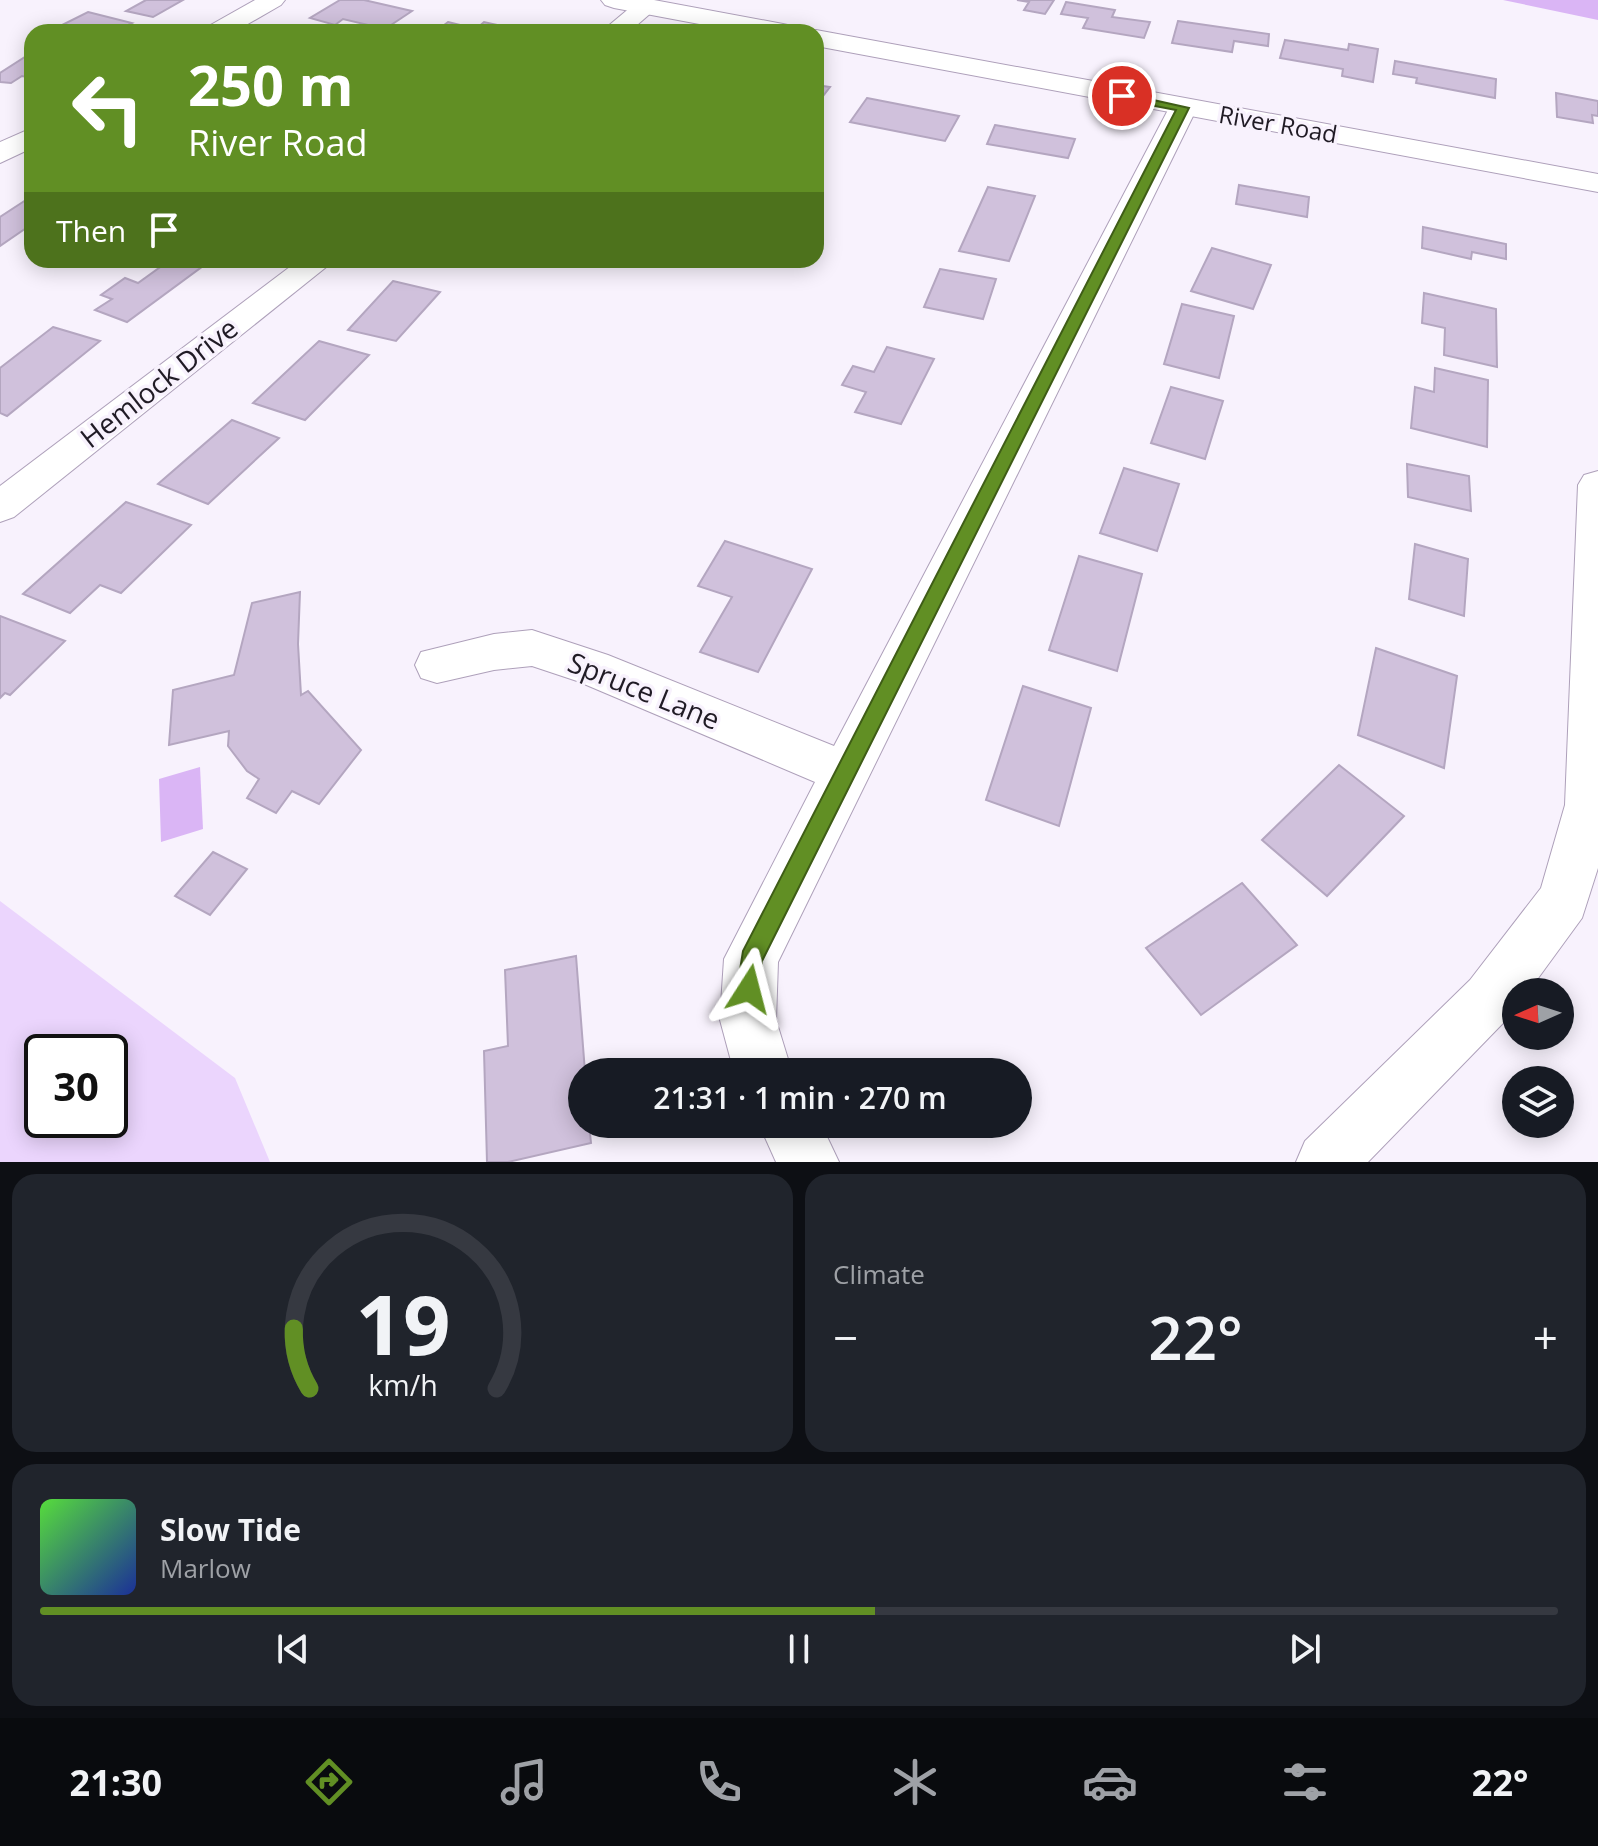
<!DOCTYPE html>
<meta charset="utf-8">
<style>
:root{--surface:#171b24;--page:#20242c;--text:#f1f3f6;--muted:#9ea1a6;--line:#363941;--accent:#618f24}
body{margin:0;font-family:"Open Sans",sans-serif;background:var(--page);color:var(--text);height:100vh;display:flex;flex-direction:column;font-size:30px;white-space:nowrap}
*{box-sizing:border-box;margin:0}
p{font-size:26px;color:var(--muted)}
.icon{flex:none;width:44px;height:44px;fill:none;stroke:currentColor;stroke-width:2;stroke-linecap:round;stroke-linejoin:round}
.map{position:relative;height:1162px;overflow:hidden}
.drawer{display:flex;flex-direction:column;gap:12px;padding:12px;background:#0d0f14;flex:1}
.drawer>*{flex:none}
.guide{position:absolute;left:24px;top:24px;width:800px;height:244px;border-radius:24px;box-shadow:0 4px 20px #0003;background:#618f24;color:#fff;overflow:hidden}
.needle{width:52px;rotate:267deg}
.controls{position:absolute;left:1502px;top:978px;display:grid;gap:16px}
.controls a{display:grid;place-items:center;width:72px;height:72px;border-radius:50%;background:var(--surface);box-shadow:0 4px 20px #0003;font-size:40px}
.speed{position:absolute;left:24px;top:1034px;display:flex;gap:16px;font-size:40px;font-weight:700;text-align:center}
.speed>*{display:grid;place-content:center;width:104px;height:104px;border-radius:50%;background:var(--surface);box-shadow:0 4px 20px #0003;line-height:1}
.speed .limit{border:4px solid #111;border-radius:12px;background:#fff;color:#111}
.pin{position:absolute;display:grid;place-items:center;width:68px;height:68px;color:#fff;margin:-34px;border:4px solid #fff;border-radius:50%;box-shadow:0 2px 8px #0007}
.me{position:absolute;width:88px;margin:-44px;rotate:9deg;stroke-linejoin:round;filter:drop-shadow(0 0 6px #0008)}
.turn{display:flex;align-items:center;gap:28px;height:168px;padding:0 32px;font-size:36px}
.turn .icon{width:104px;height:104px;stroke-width:2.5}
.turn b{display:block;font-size:56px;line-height:68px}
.then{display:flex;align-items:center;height:76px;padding:0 32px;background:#0003;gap:16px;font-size:30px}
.big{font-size:60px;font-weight:600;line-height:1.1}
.drawer .widget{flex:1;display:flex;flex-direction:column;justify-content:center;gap:12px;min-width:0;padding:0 28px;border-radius:24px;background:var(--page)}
.drawer .dial{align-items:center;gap:0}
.dial svg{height:208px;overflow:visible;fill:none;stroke:var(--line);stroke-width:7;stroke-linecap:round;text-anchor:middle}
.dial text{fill:var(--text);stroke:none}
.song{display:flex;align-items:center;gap:24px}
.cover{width:96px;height:96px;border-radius:12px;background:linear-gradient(135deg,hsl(110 70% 55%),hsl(230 70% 35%))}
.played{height:8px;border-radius:4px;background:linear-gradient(90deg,var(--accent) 55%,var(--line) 55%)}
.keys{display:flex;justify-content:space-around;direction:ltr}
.heat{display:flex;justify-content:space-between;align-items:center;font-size:44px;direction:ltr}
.drawer .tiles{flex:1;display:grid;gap:12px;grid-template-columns:1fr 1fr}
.widget:last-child{grid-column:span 2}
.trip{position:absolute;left:568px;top:1058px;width:464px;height:80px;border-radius:40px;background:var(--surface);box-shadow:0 4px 20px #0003;font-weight:600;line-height:80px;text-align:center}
.dock{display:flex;height:128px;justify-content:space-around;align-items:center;background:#090b0e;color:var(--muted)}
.dock .icon{width:56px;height:56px}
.dock .selected{color:var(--accent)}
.dock b{font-size:36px;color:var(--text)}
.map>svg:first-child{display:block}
.green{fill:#ebd5fd;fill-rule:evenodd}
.water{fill:#dab5f5}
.building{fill:#d0c1dc;stroke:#b4a6c0;stroke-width:2}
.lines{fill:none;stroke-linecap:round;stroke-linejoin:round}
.street-casing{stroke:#aea0ba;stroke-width:2}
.secondary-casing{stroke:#aea0ba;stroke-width:2}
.street{fill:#fff;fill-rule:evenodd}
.secondary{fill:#fff;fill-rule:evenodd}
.route{fill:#618f24;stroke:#3f5d17;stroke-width:2}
.labels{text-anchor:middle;stroke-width:7;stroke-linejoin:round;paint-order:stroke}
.far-street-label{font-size:24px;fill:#201b25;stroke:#f8f2fd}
.street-label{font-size:28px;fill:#201b25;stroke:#f8f2fd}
</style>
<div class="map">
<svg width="1598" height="1162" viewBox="0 0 1598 1162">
<rect width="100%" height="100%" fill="#f8f2fd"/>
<path class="green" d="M0 901 235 1078 270 1162H0ZM42 1052H110V1120H42Z"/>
<g class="water">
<polygon points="1503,0 1598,0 1598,20"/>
<polygon points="200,767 203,829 161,842 159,779"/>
</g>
<g class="building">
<polygon points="146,0 183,0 153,17 126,11"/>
<polygon points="340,0 364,0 412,11 385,29 343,19 335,25 310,18"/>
<polygon points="1017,0 1054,0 1045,14 1024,10 1029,2"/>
<polygon points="1066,2 1115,10 1112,17 1150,22 1144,38 1083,28 1088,18 1061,14"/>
<polygon points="88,12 132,23 115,32 86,32 62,25"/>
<polygon points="1178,21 1269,34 1268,46 1234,41 1232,52 1172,43"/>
<polygon points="448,22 476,29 484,22 530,32 435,32"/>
<polygon points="1285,40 1348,50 1349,44 1378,49 1373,82 1342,76 1343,69 1280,58"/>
<polygon points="28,55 32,55 32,78 22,76 11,83 0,82 0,73"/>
<polygon points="1395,61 1496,79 1495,98 1416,83 1417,78 1393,74"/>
<polygon points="816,85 830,87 816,105"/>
<polygon points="1556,93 1598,101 1598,116 1592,115 1593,123 1557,117"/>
<polygon points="867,98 959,116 945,141 850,122"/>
<polygon points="995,125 1075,139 1068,158 987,144"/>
<polygon points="1239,185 1309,197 1307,217 1236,204"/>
<polygon points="988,187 1035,196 1009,261 959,251"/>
<polygon points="32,196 32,224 0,246 0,217"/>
<polygon points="1423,227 1506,244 1506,259 1472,252 1471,259 1422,248"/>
<polygon points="1212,248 1271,265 1253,309 1191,291"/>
<polygon points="170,260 184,260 203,266 127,322 95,310 112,299 101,295 125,278 138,283"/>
<polygon points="940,269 996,279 983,319 924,307"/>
<polygon points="393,281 440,292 396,341 348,330"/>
<polygon points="1424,293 1496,309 1497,367 1444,355 1445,328 1422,323"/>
<polygon points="1182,304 1234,316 1219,378 1164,364"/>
<polygon points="53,327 100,341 7,416 0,413 0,368"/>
<polygon points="319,341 369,355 305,420 253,403"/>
<polygon points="887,347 934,359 901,424 855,412 866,392 842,385 853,366 874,372"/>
<polygon points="1435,368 1488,380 1487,447 1411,428 1415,387 1434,392"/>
<polygon points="1171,387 1223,401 1205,459 1151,443"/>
<polygon points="232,420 279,438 208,504 158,484"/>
<polygon points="1407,464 1469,476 1471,511 1408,497"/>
<polygon points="1124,468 1179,484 1157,551 1100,533"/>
<polygon points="126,502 191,525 121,593 100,585 70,613 23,594"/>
<polygon points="725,541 812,569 758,672 700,652 732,597 698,586"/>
<polygon points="1415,544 1468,559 1464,616 1409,599"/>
<polygon points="1079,556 1142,574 1117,671 1049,650"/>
<polygon points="300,592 298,644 301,695 308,691 361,750 319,804 292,791 276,813 247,798 259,779 247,771 228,746 229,731 169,745 173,690 234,675 252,603"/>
<polygon points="0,616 65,641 10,695 5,693 0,698"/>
<polygon points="1376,648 1457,676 1444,768 1358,735"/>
<polygon points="1023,686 1091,708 1059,826 986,800"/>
<polygon points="1339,765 1404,816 1327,896 1262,840"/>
<polygon points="213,852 247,869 210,915 175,896"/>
<polygon points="1242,883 1297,945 1201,1015 1146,948"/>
<polygon points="576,956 585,1072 582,1072 582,1124 589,1124 591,1143 508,1162 487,1162 484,1051 508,1046 505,970"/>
</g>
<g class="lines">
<g class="street-casing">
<g id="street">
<polygon points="255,0 285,0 281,5 234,32 204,32 207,27"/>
<polygon points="638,1 656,1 659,6 629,32 601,32"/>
<polygon points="1183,100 1193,102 1197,108 778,962 776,1020 792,1072 734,1072 720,1020 724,959 815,782 577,681 532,666 494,670 437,683 421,678 415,665 421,652 494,634 532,630 608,655 834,746 1169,108 1173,102"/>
<polygon points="32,128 32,148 0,163 0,142"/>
<polygon points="299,260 335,260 14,517 0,522 0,486"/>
<polygon points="1598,471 1598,868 1582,918 1528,992 1516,992 1516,1008 1508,1018 1368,1162 1296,1162 1305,1141 1470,980 1541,888 1565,805 1578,485 1584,475"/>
<polygon points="759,1124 821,1124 839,1162 776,1162"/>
</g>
</g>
<g class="secondary-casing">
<g id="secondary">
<polygon points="601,0 654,0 783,24 792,26 796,32 742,32 614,8 605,5"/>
<polygon points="816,30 1598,174 1598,192 816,46 816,32 808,32"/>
</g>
</g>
<use href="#street" class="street"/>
<use href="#secondary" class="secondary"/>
</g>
<polygon class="route" points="1122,93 1189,108 762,961 758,998 749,1001 741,998 737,989 743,951 1176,110 1118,99 1118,94"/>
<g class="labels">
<g class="far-street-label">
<text transform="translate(1278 125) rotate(10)" y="8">River Road</text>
</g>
<g class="street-label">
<text transform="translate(159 383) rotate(-38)" y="10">Hemlock Drive</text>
<text transform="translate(644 691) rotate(22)" y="10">Spruce Lane</text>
</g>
</g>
</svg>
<div class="controls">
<a><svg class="needle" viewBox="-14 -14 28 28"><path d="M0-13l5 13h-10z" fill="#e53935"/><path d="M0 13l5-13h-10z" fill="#9ea1a6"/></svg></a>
<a><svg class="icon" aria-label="layers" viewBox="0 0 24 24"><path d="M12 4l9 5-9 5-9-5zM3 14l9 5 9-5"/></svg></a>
</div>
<div class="speed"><div class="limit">30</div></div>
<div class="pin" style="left:1122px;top:96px;background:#d93025"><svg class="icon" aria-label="arrive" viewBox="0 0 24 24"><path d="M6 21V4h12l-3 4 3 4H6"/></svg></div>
<svg class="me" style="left:749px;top:989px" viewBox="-20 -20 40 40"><path d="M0-17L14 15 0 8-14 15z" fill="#618f24" stroke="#fff" stroke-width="4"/></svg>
<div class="trip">21:31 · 1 min · 270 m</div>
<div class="guide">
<div class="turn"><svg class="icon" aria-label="left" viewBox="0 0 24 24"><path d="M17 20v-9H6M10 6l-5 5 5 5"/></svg><div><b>250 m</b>River Road</div></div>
<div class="then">Then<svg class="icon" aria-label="arrive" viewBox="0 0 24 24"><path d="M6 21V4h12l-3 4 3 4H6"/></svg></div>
</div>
</div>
<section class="drawer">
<div class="tiles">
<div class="widget dial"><svg viewBox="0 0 100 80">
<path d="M14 69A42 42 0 1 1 86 69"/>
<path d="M14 69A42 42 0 0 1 8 46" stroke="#618f24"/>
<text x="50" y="56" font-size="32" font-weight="700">19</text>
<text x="50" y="72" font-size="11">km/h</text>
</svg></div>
<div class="widget"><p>Climate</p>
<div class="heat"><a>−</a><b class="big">22°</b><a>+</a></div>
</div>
<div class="widget">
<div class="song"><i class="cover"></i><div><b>Slow Tide</b><p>Marlow</p></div></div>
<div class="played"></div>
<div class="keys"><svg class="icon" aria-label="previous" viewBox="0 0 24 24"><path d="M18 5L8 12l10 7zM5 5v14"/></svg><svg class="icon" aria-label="pause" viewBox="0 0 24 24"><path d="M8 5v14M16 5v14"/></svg><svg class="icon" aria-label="next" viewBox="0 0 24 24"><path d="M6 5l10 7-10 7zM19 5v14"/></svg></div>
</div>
</div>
</section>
<nav class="dock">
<b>21:30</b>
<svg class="icon selected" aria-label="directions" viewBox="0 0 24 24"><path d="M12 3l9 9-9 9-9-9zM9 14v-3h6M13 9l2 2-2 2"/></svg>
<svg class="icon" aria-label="music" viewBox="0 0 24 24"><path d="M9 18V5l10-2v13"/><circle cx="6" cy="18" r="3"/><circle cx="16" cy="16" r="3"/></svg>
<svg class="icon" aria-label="phone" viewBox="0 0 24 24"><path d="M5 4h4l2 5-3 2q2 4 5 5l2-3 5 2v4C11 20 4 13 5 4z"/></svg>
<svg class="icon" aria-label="climate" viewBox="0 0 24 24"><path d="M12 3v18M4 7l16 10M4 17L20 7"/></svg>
<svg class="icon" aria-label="car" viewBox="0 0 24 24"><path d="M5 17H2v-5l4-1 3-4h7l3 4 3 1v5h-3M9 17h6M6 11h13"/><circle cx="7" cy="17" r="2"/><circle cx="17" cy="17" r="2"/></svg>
<svg class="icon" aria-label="filters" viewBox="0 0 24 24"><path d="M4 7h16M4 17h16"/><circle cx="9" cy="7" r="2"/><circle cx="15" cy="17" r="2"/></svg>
<b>22°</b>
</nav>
